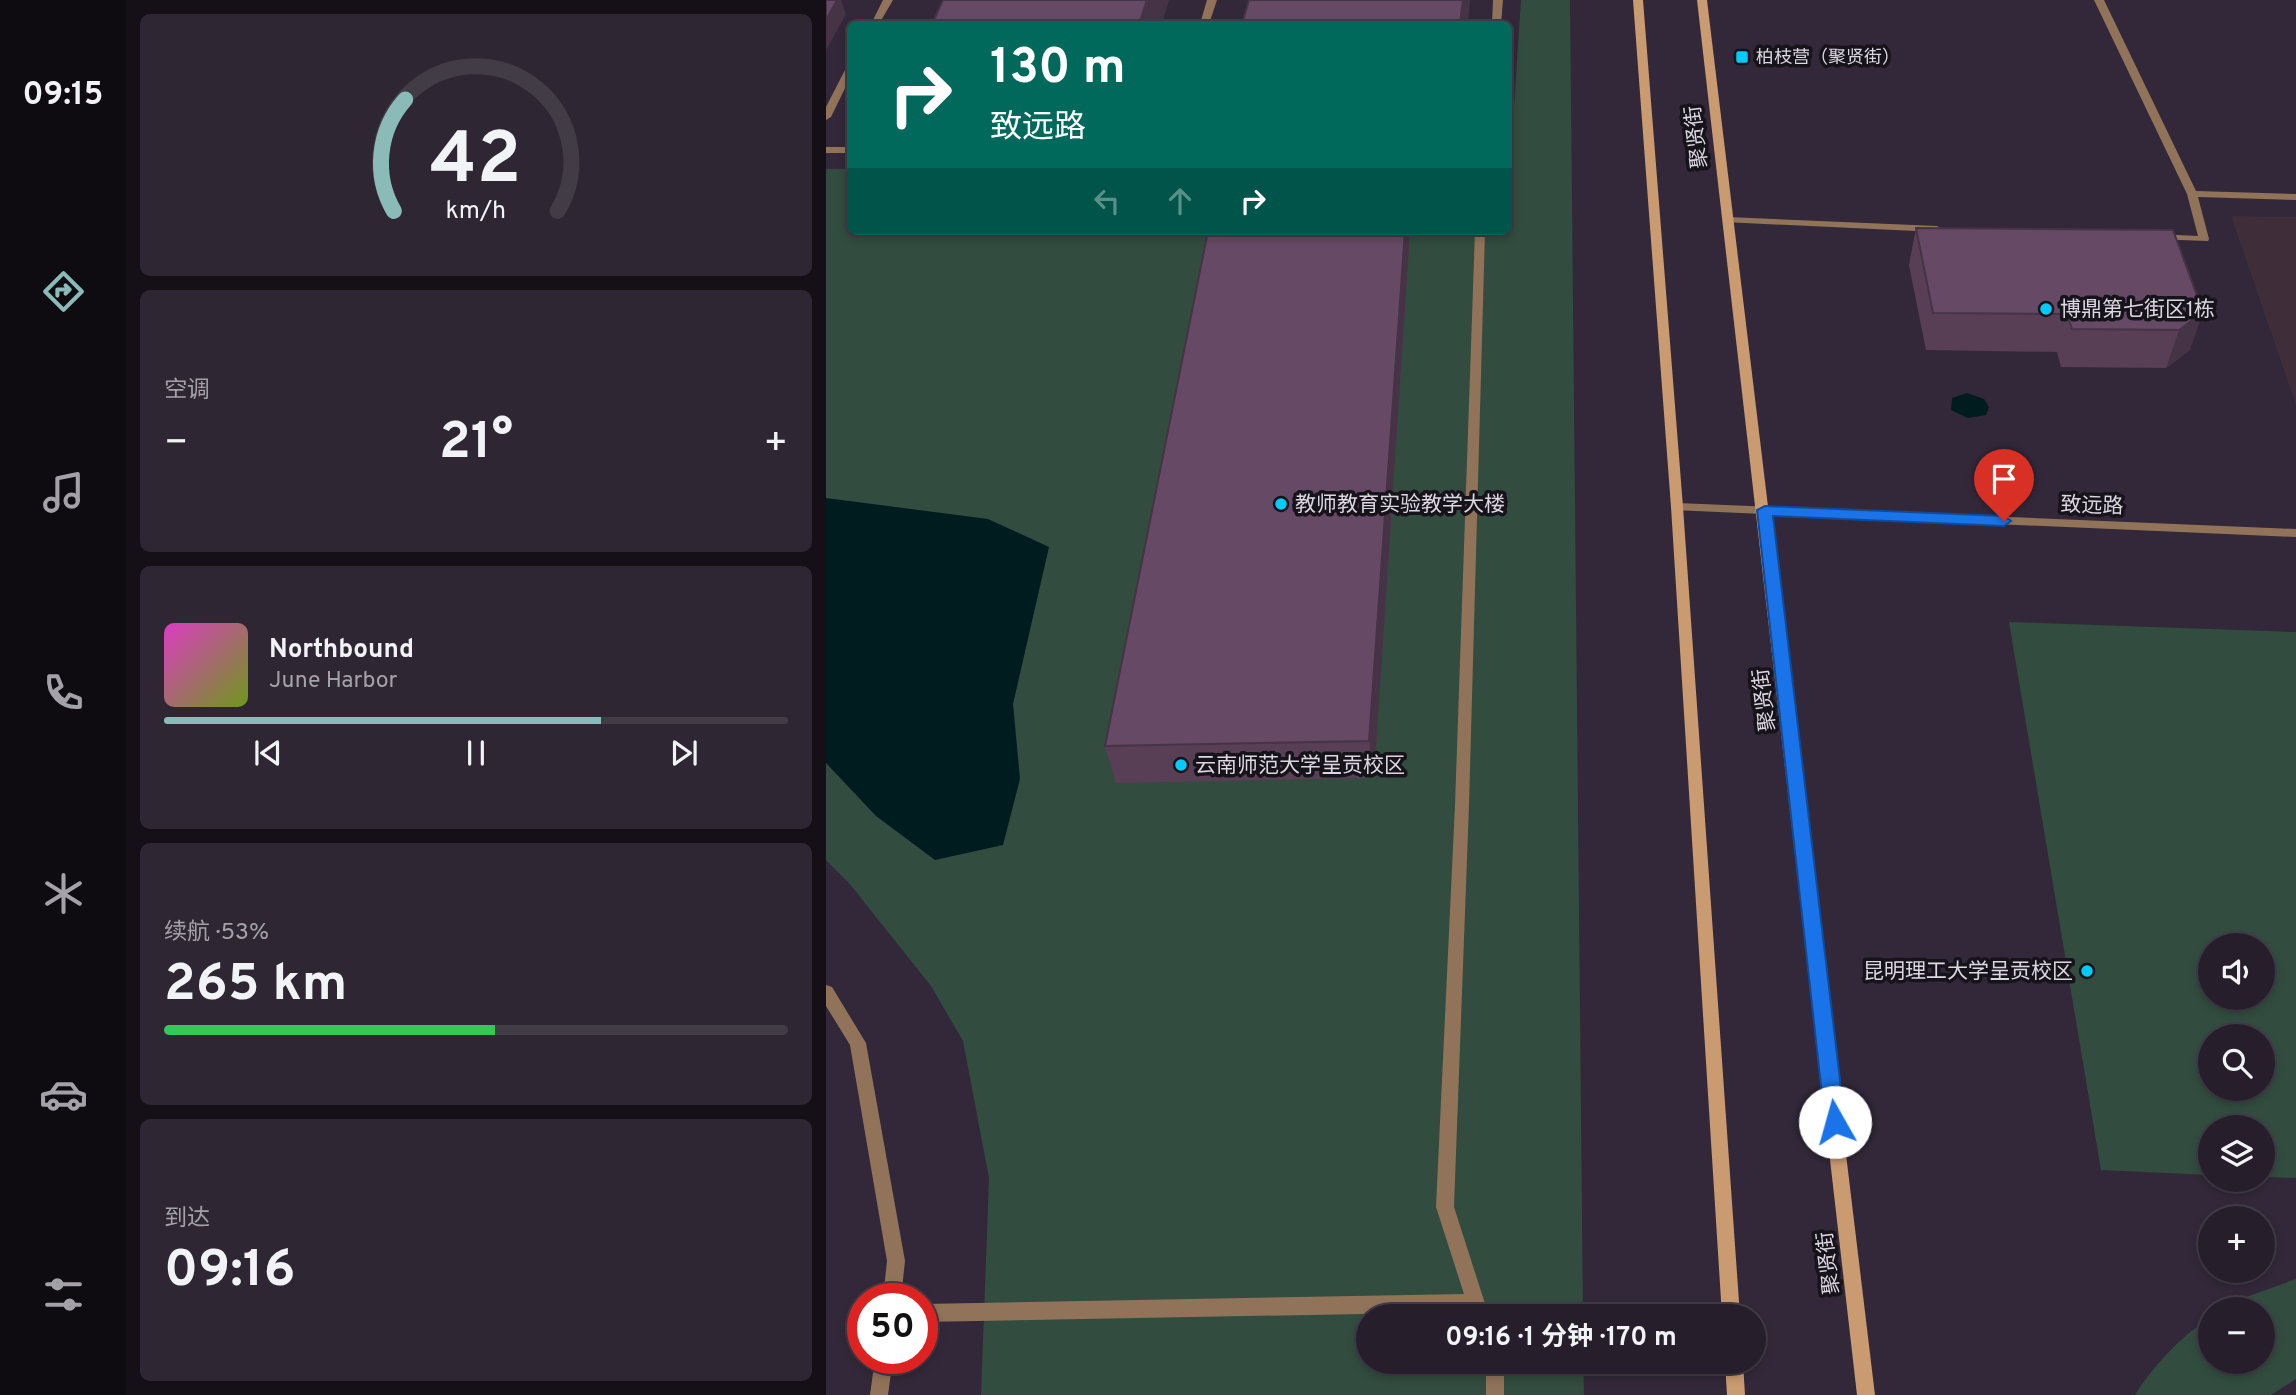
<!DOCTYPE html>
<html lang="zh">
<meta charset="utf-8">
<style>
:root{--surface:#261e2b;--page:#2e2733;--text:#f1f3f6;--muted:#a4a2a9;--line:#423c47;--accent:#8bbbb9}
body{margin:0;font-family:Overpass,"Noto Sans SC",sans-serif;background:var(--page);color:var(--text);height:100vh;display:flex;flex-direction:column;font-size:26px;white-space:nowrap}
*{box-sizing:border-box;margin:0}
p{font-size:23px;color:var(--muted)}
.icon{flex:none;width:38px;height:38px;fill:none;stroke:currentColor;stroke-width:2;stroke-linecap:round;stroke-linejoin:round}
.map{position:relative;flex:1;overflow:hidden}
.panel{display:flex;flex-direction:column;gap:14px;padding:14px;background:#151018;width:700px}
.panel>*{flex:none}
.guide{position:absolute;left:21px;top:21px;width:665px;height:214px;border-radius:10px;box-shadow:0 4px 10px #0003,0 0 0 2px var(--line);background:#00695c;color:#fff;overflow:hidden}
.fabs{position:absolute;left:1372px;top:933px;display:grid;gap:14px}
.fabs a{display:grid;place-items:center;width:77px;height:77px;border-radius:50%;background:var(--surface);box-shadow:0 4px 10px #0003,0 0 0 2px var(--line);font-size:35px}
.speed{position:absolute;left:21px;top:1283px;display:flex;gap:14px;font-size:35px;font-weight:700;text-align:center}
.speed>*{display:grid;place-content:center;width:91px;height:91px;border-radius:50%;background:var(--surface);box-shadow:0 4px 10px #0003,0 0 0 2px var(--line);line-height:1}
.speed .limit{border:10px solid #d22;background:#fff;color:#111}
.pin{position:absolute;display:grid;place-items:center;width:60px;height:60px;color:#fff;margin:-72px -30px;border-radius:50% 50% 50% 0;rotate:-45deg;box-shadow:0 0 7px #0007}
.pin .icon{rotate:45deg}
.me{position:absolute;width:77px;margin:-38px;rotate:353deg;stroke-linejoin:round;filter:drop-shadow(0 0 5px #0008)}
.turn{display:flex;align-items:center;gap:24px;height:147px;padding:0 28px;font-size:32px}
.turn .icon{width:91px;height:91px;stroke-width:2.5}
.turn b{display:block;font-size:49px;line-height:60px}
.lanes{display:flex;align-items:center;height:66px;padding:0 28px;background:#0003;justify-content:center;gap:35px;direction:ltr}
.lanes .off{opacity:.35}
.big{font-size:52px;font-weight:700;line-height:1.1}
.panel .tile{flex:1;display:flex;flex-direction:column;justify-content:center;gap:10px;min-width:0;padding:0 24px;border-radius:10px;background:var(--page)}
.panel .dial{align-items:center;gap:0}
.dial svg{height:182px;overflow:visible;fill:none;stroke:var(--line);stroke-width:7;stroke-linecap:round;text-anchor:middle}
.dial text{fill:var(--text);stroke:none}
.song{display:flex;align-items:center;gap:21px}
.cover{width:84px;height:84px;border-radius:10px;background:linear-gradient(135deg,hsl(310 70% 55%),hsl(80 70% 35%))}
.played{height:7px;border-radius:4px;background:linear-gradient(90deg,var(--accent) 70%,var(--line) 70%)}
.keys{display:flex;justify-content:space-around;direction:ltr}
.heat{display:flex;justify-content:space-between;align-items:center;font-size:38px;direction:ltr}
.charge{height:10px;border-radius:5px;background:linear-gradient(90deg,#34c759 53%,var(--line) 0)}
.trip{position:absolute;left:530px;top:1304px;width:410px;height:70px;border-radius:35px;background:var(--surface);box-shadow:0 4px 10px #0003,0 0 0 2px var(--line);font-weight:700;line-height:70px;text-align:center}
main{display:flex;flex:1;min-height:0}
.dock{display:flex;flex-direction:column;width:126px;justify-content:space-around;align-items:center;background:#0f0c11;color:var(--muted)}
.dock .icon{width:49px;height:49px}
.dock .on{color:var(--accent)}
.dock b{font-size:32px;color:var(--text)}
.map>svg:first-child{display:block}
.commercial{fill:#3f2e39}
.green{fill:#324c3f;fill-rule:evenodd}
.water{fill:#011c1f}
.lines{fill:none;stroke-linecap:round;stroke-linejoin:round}
.minor{fill:#91735a;fill-rule:evenodd}
.tertiary{fill:#91735a;fill-rule:evenodd}
.secondary{fill:#ca9b71;fill-rule:evenodd}
.wall{fill:#583f56}
.shaded-wall{fill:#473346}
.building{fill:#664964;stroke:#473346;stroke-width:2}
.route{fill:#1a73e8;stroke:#114b97;stroke-width:2}
.poi-dot{fill:#02cbf9;stroke:#17131a;stroke-width:2.5}
.labels{text-anchor:middle;stroke-width:7;stroke-linejoin:round;paint-order:stroke}
.far-poi-label{font-size:18px;fill:#dcd6e1;stroke:#17131a;text-anchor:start}
.street-label{font-size:21px;fill:#dcd6e1;stroke:#17131a}
.poi-label{font-size:21px;fill:#dcd6e1;stroke:#17131a;text-anchor:start}
</style>
<main>
<nav class="dock">
<b>09:15</b>
<svg class="icon on" aria-label="directions" viewBox="0 0 24 24"><path d="M12 3l9 9-9 9-9-9zM9 14v-3h6M13 9l2 2-2 2"/></svg>
<svg class="icon" aria-label="music" viewBox="0 0 24 24"><path d="M9 18V5l10-2v13"/><circle cx="6" cy="18" r="3"/><circle cx="16" cy="16" r="3"/></svg>
<svg class="icon" aria-label="phone" viewBox="0 0 24 24"><path d="M5 4h4l2 5-3 2q2 4 5 5l2-3 5 2v4C11 20 4 13 5 4z"/></svg>
<svg class="icon" aria-label="climate" viewBox="0 0 24 24"><path d="M12 3v18M4 7l16 10M4 17L20 7"/></svg>
<svg class="icon" aria-label="car" viewBox="0 0 24 24"><path d="M5 17H2v-5l4-1 3-4h7l3 4 3 1v5h-3M9 17h6M6 11h13"/><circle cx="7" cy="17" r="2"/><circle cx="17" cy="17" r="2"/></svg>
<svg class="icon" aria-label="filters" viewBox="0 0 24 24"><path d="M4 7h16M4 17h16"/><circle cx="9" cy="7" r="2"/><circle cx="15" cy="17" r="2"/></svg>
</nav>
<section class="panel">
<div class="tile dial"><svg viewBox="0 0 100 80">
<path d="M14 69A42 42 0 1 1 86 69"/>
<path d="M14 69A42 42 0 0 1 19 20" stroke="#8bbbb9"/>
<text x="50" y="56" font-size="32" font-weight="700">42</text>
<text x="50" y="72" font-size="11">km/h</text>
</svg></div>
<div class="tile"><p>空调</p>
<div class="heat"><a>−</a><b class="big">21°</b><a>+</a></div>
</div>
<div class="tile">
<div class="song"><i class="cover"></i><div><b>Northbound</b><p>June Harbor</p></div></div>
<div class="played"></div>
<div class="keys"><svg class="icon" aria-label="previous" viewBox="0 0 24 24"><path d="M18 5L8 12l10 7zM5 5v14"/></svg><svg class="icon" aria-label="pause" viewBox="0 0 24 24"><path d="M8 5v14M16 5v14"/></svg><svg class="icon" aria-label="next" viewBox="0 0 24 24"><path d="M6 5l10 7-10 7zM19 5v14"/></svg></div>
</div>
<div class="tile"><p>续航 · 53%</p><b class="big">265 km</b><div class="charge"></div></div>
<div class="tile"><p>到达</p><b class="big">09:16</b></div>
</section>
<div class="map">
<svg width="1470" height="1395" viewBox="0 0 1470 1395">
<rect width="100%" height="100%" fill="#322839"/>
<polygon class="commercial" points="1405,216 1470,217 1470,405"/>
<g class="green">
<polygon points="695,0 744,0 757,1316 542,1316 542,1362 757,1362 758,1395 155,1395 163,1178 137,1041 105,986 23,883 0,860 0,169 24,169 24,231 682,231 683,113 688,106"/>
<path d="M1183 622 1470 632V1178L1437 1177V1127H1384V1175L1275 1170ZM1384 945H1437V998H1384ZM1384 1036H1437V1088H1384Z"/>
<path d="M1470 1279V1379L1445 1395H1309C1328 1365 1354 1337 1384 1318V1362H1437V1309H1398L1412 1300Z"/>
</g>
<g class="water">
<polygon points="1141,393 1158,399 1163,407 1160,415 1142,418 1125,410 1126,398"/>
<polygon points="0,498 162,519 223,547 187,704 194,779 177,845 109,860 50,816 0,763"/>
</g>
<g class="lines">
<g class="minor">
<polygon points="57,0 67,0 53,24 45,24"/>
<polygon points="381,0 391,0 383,24 374,24"/>
<polygon points="667,0 677,0 675,24 666,24"/>
<polygon points="1268,0 1278,0 1370,191 1470,194 1470,200 1372,197 1383,239 1382,241 1326,239 1326,235 1330,234 1372,236 1361,194"/>
<polygon points="24,67 24,78 5,117 0,120 0,107 19,70"/>
<rect x="0" y="147" width="24" height="6"/>
<polygon points="902,217 1111,226 1116,229 1111,232 898,222 897,220"/>
<polygon points="649,231 659,231 643,805 628,1207 663,1316 645,1316 644,1312 96,1322 96,1304 638,1294 610,1207 629,805"/>
<polygon points="0,985 6,987 40,1043 79,1261 75,1298 57,1298 61,1261 24,1045 0,1006"/>
<polygon points="49,1358 67,1358 62,1395 44,1395"/>
<rect x="660" y="1362" width="18" height="33"/>
</g>
<polygon class="tertiary" points="851,503 1470,529 1470,537 847,510 845,507 847,504"/>
<g class="secondary">
<polygon points="807,0 817,0 857,507 914,1316 896,1316 845,507"/>
<polygon points="871,0 881,0 1049,1395 1031,1395"/>
<polygon points="899,1362 917,1362 919,1395 901,1395"/>
</g>
</g>
<g class="wall">
<polygon points="1090,228 1347,230 1364,350 1340,368 1235,367 1231,352 1100,350 1083,265"/>
<polygon points="382,231 584,231 548,778 290,783 279,746"/>
</g>
<g class="shaded-wall">
<polygon points="11,0 15,0 20,14 0,50 0,20"/>
<polygon points="321,0 343,0 336,24 313,24"/>
<polygon points="637,0 644,0 642,24 634,24"/>
<polygon points="579,231 584,231 548,778 543,741"/>
<polygon points="1377,312 1364,350 1340,368 1353,330"/>
</g>
<g class="building">
<polygon points="0,0 11,0 0,20"/>
<polygon points="117,0 321,0 313,24 106,24"/>
<polygon points="423,0 637,0 634,24 416,24"/>
<polygon points="1090,228 1347,230 1377,312 1353,330 1246,329 1241,314 1107,313"/>
<polygon points="382,231 579,231 543,741 279,746"/>
</g>
<polygon class="route" points="939,506 1178,516 1185,521 1178,526 947,516 1019,1122 1016,1128 1009,1130 1002,1128 999,1122 931,510"/>
<g class="poi-dot">
<rect x="909" y="50" width="14" height="14" rx="3.5"/>
<circle cx="1220" cy="309" r="7"/>
<circle cx="455" cy="504" r="7"/>
<circle cx="355" cy="765" r="7"/>
<circle cx="1261" cy="971" r="7"/>
</g>
<g class="labels">
<g class="far-poi-label">
<text x="930" y="63">柏枝营（聚贤街）</text>
</g>
<g class="street-label">
<text transform="translate(870 137) rotate(-97)" y="7">聚贤街</text>
<text transform="translate(1266 505) rotate(2)" y="7">致远路</text>
<text transform="translate(938 700) rotate(-97)" y="7">聚贤街</text>
<text transform="translate(1002 1263) rotate(-97)" y="7">聚贤街</text>
</g>
<g class="poi-label">
<text x="1234" y="316">博鼎第七街区1栋</text>
<text x="469" y="511">教师教育实验教学大楼</text>
<text x="369" y="772">云南师范大学呈贡校区</text>
<text x="1247" y="978" text-anchor="end">昆明理工大学呈贡校区</text>
</g>
</g>
</svg>
<div class="fabs">
<a><svg class="icon" aria-label="sound" viewBox="0 0 24 24"><path d="M4 9h4l5-4v14l-5-4H4zM17 9q2 3 0 6"/></svg></a>
<a><svg class="icon" aria-label="search" viewBox="0 0 24 24"><circle cx="10" cy="10" r="6"/><path d="M15 15l6 6"/></svg></a>
<a><svg class="icon" aria-label="layers" viewBox="0 0 24 24"><path d="M12 4l9 5-9 5-9-5zM3 14l9 5 9-5"/></svg></a>
<a>+</a>
<a>−</a>
</div>
<div class="speed"><div class="limit">50</div></div>
<div class="pin" style="left:1178px;top:521px;background:#d93025"><svg class="icon" aria-label="arrive" viewBox="0 0 24 24"><path d="M6 21V4h12l-3 4 3 4H6"/></svg></div>
<svg class="me" style="left:1009px;top:1122px" viewBox="-20 -20 40 40"><circle r="19" fill="#fff"/><path d="M0-13L10 11 0 6-10 11z" fill="#1a73e8"/></svg>
<div class="trip">09:16 · 1 分钟 · 170 m</div>
<div class="guide">
<div class="turn"><svg class="icon" aria-label="right" viewBox="0 0 24 24"><path d="M7 20v-9h11M14 6l5 5-5 5"/></svg><div><b>130 m</b>致远路</div></div>
<div class="lanes"><svg class="icon off" aria-label="left" viewBox="0 0 24 24"><path d="M17 20v-9H6M10 6l-5 5 5 5"/></svg><svg class="icon off" aria-label="ahead" viewBox="0 0 24 24"><path d="M12 20V5M6 11l6-6 6 6"/></svg><svg class="icon" aria-label="right" viewBox="0 0 24 24"><path d="M7 20v-9h11M14 6l5 5-5 5"/></svg></div>
</div>
</div>
</main>
